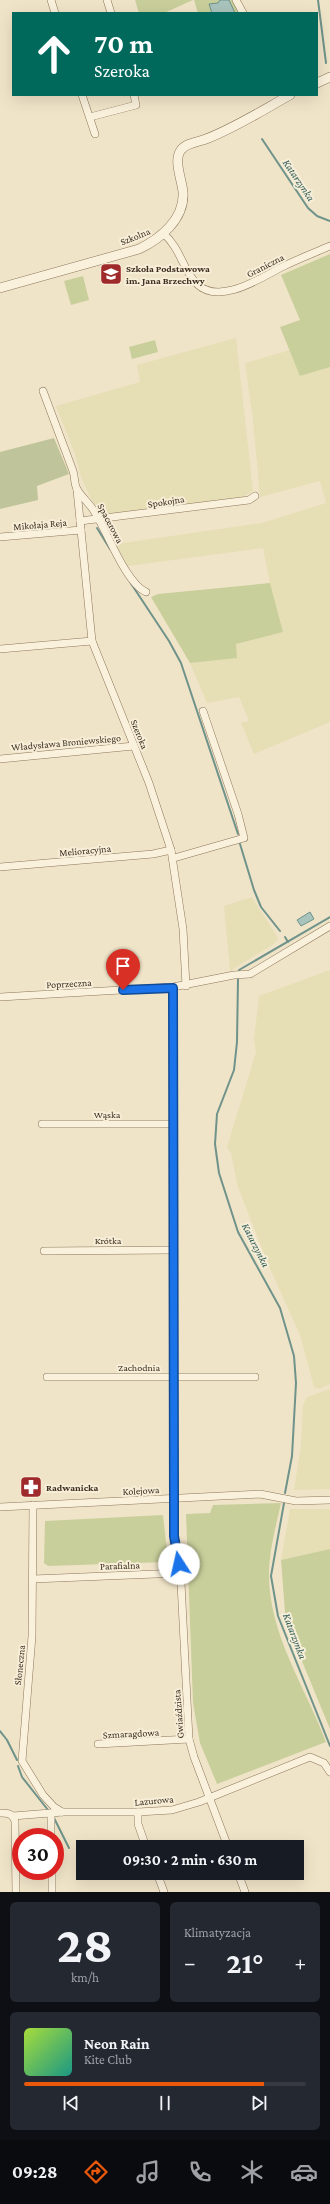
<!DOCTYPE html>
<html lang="pl">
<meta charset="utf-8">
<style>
:root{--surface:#171b24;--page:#242831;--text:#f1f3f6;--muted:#9ea1a6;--line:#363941;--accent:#ea580c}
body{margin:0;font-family:"Crimson Pro",serif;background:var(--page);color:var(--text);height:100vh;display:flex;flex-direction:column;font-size:15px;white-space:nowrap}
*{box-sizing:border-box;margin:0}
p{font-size:13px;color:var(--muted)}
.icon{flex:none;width:22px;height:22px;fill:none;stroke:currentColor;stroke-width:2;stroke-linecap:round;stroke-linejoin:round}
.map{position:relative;height:1892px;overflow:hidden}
.details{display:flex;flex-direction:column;gap:10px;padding:10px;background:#0d0f14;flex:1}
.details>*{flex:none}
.hud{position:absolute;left:12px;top:12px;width:306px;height:84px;border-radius:0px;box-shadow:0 4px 16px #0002;background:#00695c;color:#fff;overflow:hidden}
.speed{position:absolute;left:12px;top:1828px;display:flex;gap:8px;font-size:20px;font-weight:700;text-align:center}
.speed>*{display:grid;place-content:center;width:52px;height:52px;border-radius:50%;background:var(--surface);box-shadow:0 4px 16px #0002;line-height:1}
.speed .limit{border:6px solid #d22;background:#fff;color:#111}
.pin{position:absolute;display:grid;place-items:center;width:34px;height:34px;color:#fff;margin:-41px -17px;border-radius:50% 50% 50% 0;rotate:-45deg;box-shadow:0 0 4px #0007}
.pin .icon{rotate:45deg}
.me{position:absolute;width:44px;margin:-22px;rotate:350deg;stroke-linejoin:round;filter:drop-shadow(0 0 3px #0008)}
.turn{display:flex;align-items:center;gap:14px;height:84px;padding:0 16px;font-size:18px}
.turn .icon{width:52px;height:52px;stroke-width:2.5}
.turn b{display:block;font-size:28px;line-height:34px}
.big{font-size:30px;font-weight:700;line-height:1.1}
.details .widget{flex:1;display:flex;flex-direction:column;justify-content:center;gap:6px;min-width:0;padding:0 14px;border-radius:6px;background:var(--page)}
.details .dial{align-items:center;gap:0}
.dial b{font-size:52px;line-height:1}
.song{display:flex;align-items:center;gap:12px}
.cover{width:48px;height:48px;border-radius:6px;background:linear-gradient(135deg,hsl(80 70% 55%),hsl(170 70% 35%))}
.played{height:4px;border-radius:2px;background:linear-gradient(90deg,var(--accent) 85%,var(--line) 85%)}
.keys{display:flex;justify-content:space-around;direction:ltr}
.heat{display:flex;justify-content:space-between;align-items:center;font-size:22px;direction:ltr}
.details .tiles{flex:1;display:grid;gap:10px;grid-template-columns:1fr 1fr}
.widget:last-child{grid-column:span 2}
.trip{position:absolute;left:76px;top:1840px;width:228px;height:40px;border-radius:0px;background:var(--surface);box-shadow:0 4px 16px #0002;font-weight:700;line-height:40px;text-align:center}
.menu{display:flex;height:64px;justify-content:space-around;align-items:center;background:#090b0e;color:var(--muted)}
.menu .icon{width:28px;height:28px}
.menu .on{color:var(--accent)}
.menu b{font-size:18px;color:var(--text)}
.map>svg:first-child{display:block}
.farmland{fill:#e6deb5}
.green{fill:#c9cf9b}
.cemetery{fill:#bfc49a}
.water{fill:#a9c4bc;stroke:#6f938a}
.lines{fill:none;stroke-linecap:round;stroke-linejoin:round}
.stream{stroke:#6f938a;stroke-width:2}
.minor-casing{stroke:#8d765c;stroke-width:8}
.tertiary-casing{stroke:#8d765c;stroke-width:10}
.minor{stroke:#faf1dc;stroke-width:7}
.tertiary{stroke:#faf1dc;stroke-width:9}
.route-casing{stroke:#114b97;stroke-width:10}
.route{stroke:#1a73e8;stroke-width:7}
.labels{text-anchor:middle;stroke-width:4;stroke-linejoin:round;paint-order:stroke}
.street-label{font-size:10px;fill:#3d2e20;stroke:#f7eed8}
.poi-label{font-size:10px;font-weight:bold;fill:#3d2e20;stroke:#f7eed8;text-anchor:start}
.water-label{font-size:11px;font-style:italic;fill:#2f5d5a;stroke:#f7eed8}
</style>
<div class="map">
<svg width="330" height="1892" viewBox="0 0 330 1892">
<rect width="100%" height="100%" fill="#f0e4c8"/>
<g class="farmland">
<polygon points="236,338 253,491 241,498 109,516 102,514 91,499 81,477 75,454 56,406 140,382 137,365"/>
<polygon points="290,350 300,376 330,367 330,722 254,754 241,723 249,721 239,697 207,703 190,663 236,658 236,644 283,632 270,583 263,548 128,566 116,544 262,523 326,503 320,481 260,497 253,420 245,363"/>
<polygon points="252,897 278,938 274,944 230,971 224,906"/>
<polygon points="330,970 330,1384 320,1389 314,1387 300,1335 268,1264 238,1187 231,1153 227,1147 256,1052 254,1039 259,996"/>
<polygon points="330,1389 330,1489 294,1490 301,1445 303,1405 307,1397"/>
<polygon points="290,1509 330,1509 330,1549 281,1560"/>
</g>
<g class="green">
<polygon points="135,0 193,0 164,13 139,13"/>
<polygon points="194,0 232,0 239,13 198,13"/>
<polygon points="330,254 330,367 300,376 280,327 300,320 281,275"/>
<polygon points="83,276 89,300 71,305 64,281"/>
<polygon points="155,340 158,352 132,359 129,347"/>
<polygon points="270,583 283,632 236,644 237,658 190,663 151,597 158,594"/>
<path d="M281 1503C276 1526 269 1551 269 1575 269 1635 306 1688 326 1742L217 1784 200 1743 193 1703 186 1514 210 1513 213 1505Z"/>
<polygon points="163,1515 168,1559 166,1562 48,1566 44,1563 45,1521"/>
<polygon points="330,1549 330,1729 292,1637 285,1612 281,1560"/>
</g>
<polygon class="cemetery" points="54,438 69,474 37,486 38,500 0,509 0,452"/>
<g class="water">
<polygon points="220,0 229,0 235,13 212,13 209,4 218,3"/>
<polygon points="310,912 314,919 301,926 297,920"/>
</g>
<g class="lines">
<g class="stream">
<polyline points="318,0 326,63"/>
<polyline points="262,139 308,208 317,216 330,221"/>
<polyline points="97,528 110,549"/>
<polyline points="130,582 169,641 181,663 238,834"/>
<polyline points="240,844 254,890 261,907 280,931"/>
<polyline points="285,937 288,942"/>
<polyline points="239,970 330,917"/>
<polyline points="238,979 237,1042 234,1070 217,1114 215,1144 219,1173 238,1232 280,1308 294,1356 296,1383 292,1456 285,1493"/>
<polyline points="284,1503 271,1576 278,1616 330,1746"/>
<polyline points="0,1731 7,1740 17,1760"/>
<polyline points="18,1766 22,1777 48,1810"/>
<polyline points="54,1818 69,1848"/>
</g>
<g class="minor-casing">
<g id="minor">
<polyline points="51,0 55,13"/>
<polyline points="107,0 111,13"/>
<polyline points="236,0 243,13"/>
<polyline points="82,95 95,134"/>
<polyline points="90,117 136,105 134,95"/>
<path d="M164 234C181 249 183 271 197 284 220 306 262 277 282 267 298 259 314 253 330 246"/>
<path d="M43 391C53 417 63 444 73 471 75 477 74 484 77 489 79 494 90 504 94 511 106 529 126 584 146 592"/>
<polyline points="77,490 92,641 149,783 171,850 183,929 186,986"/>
<polyline points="80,521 249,500 255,496"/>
<polyline points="0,537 81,530"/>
<polyline points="0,649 92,641"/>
<polyline points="0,759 134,746"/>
<polyline points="174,858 244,838 238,814 203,711"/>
<polyline points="0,867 153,854 171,850"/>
<polyline points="173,987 174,1536 181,1583 189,1739 194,1757 228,1847"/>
<polyline points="0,997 173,987 234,975 250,974 330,926"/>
<polyline points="42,1124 173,1124"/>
<polyline points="44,1251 173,1250"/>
<polyline points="47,1377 255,1377"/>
<polyline points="33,1505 32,1636 22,1761 43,1795 54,1807 62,1812"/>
<polyline points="0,1507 260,1494 296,1501 330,1500"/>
<polyline points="33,1579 180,1573"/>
<polyline points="98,1744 189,1739"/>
<polyline points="138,1812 138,1824 146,1847"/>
<path d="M0 1813C8 1813 12 1813 15 1821L16 1892"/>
<polyline points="51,1813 51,1837"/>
<polyline points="13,1816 63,1812 138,1812 172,1810 199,1802 310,1757 324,1763 330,1772"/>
<polyline points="52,1871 52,1892"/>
<polyline points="157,1873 164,1892"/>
<polyline points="238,1873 245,1892"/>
</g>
</g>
<g class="tertiary-casing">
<g id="tertiary">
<polyline points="317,83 330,77"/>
<path d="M0 288 139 249C160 239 185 219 183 192 182 180 173 160 181 150 186 143 198 142 206 139 235 128 263 110 290 95"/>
</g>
</g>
<use href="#minor" class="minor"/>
<use href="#tertiary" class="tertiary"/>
</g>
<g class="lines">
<g class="route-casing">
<polyline id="route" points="123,990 173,988 174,1499 174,1536 179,1564"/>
</g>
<use href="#route" class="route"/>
</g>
<defs>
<g id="school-square" transform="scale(1.15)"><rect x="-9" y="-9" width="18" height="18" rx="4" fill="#9e2a2b" stroke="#f7eed8"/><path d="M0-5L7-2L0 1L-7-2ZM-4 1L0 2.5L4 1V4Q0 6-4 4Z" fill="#fff"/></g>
<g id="pharmacy-square" transform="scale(1.15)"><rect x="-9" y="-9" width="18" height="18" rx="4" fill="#9e2a2b" stroke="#f7eed8"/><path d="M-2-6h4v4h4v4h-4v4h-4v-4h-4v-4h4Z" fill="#fff"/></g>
</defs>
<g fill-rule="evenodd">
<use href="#school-square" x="111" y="274"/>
<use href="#pharmacy-square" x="31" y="1487"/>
</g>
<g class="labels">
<g class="street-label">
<text transform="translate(135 236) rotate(-22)" y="4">Szkolna</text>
<text transform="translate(265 265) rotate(-27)" y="4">Graniczna</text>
<text transform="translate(166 501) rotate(-9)" y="4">Spokojna</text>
<text transform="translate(111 523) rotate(62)" y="4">Spacerowa</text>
<text transform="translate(40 524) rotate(-5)" y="4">Mikołaja Reja</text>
<text transform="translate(140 734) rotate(68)" y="4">Szeroka</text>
<text transform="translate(66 742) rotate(-5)" y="4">Władysława Broniewskiego</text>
<text transform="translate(85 850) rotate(-5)" y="4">Melioracyjna</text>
<text transform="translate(69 983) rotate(-3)" y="4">Poprzeczna</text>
<text x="107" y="1118">Wąska</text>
<text x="108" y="1244">Krótka</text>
<text x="139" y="1371">Zachodnia</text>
<text transform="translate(141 1490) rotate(-3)" y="4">Kolejowa</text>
<text transform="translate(120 1565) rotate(-2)" y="4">Parafialna</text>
<text transform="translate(19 1665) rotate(-84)" y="4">Słoneczna</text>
<text transform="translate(178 1714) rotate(-94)" y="4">Gwiaździsta</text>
<text transform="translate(131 1733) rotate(-3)" y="4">Szmaragdowa</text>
<text transform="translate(154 1800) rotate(-5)" y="4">Lazurowa</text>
</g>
<g class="poi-label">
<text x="126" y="272">Szkoła Podstawowa<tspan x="126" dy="12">im. Jana Brzechwy</tspan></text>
<text x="46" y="1491">Radwanicka</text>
</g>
<g class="water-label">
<text transform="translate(299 180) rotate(56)" y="4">Katarzynka</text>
<text transform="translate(256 1245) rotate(63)" y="4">Katarzynka</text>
<text transform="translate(295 1636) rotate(69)" y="4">Katarzynka</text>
</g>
</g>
</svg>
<div class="speed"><div class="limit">30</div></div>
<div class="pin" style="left:123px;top:990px;background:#d93025"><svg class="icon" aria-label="arrive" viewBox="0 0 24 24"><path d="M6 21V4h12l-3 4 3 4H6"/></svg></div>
<svg class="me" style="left:179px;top:1564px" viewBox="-20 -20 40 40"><circle r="19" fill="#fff"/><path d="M0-13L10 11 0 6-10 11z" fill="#1a73e8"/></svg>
<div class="trip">09:30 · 2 min · 630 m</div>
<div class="hud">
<div class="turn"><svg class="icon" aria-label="ahead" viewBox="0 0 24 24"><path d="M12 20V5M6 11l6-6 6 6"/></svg><div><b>70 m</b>Szeroka</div></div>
</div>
</div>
<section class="details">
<div class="tiles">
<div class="widget dial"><b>28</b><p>km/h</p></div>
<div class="widget"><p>Klimatyzacja</p>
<div class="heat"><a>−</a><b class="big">21°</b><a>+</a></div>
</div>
<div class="widget">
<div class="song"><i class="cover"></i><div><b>Neon Rain</b><p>Kite Club</p></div></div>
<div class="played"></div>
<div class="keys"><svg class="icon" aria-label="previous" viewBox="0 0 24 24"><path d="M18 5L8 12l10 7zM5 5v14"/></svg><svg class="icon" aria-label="pause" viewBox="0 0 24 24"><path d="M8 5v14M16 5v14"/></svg><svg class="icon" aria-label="next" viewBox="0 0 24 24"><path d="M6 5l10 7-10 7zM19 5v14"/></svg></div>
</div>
</div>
</section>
<nav class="menu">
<b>09:28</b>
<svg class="icon on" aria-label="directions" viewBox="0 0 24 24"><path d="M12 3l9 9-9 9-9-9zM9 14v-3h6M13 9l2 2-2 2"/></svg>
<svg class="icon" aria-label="music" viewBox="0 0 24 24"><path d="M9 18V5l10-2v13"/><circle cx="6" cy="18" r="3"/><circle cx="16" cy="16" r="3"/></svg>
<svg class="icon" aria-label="phone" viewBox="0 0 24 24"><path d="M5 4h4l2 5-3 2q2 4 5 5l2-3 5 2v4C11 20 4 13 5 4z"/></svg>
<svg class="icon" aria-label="climate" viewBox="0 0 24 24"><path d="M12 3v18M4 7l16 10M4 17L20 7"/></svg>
<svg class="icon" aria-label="car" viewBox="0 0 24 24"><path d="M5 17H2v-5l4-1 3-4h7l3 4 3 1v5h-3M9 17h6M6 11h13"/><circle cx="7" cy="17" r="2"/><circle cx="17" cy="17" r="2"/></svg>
</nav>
